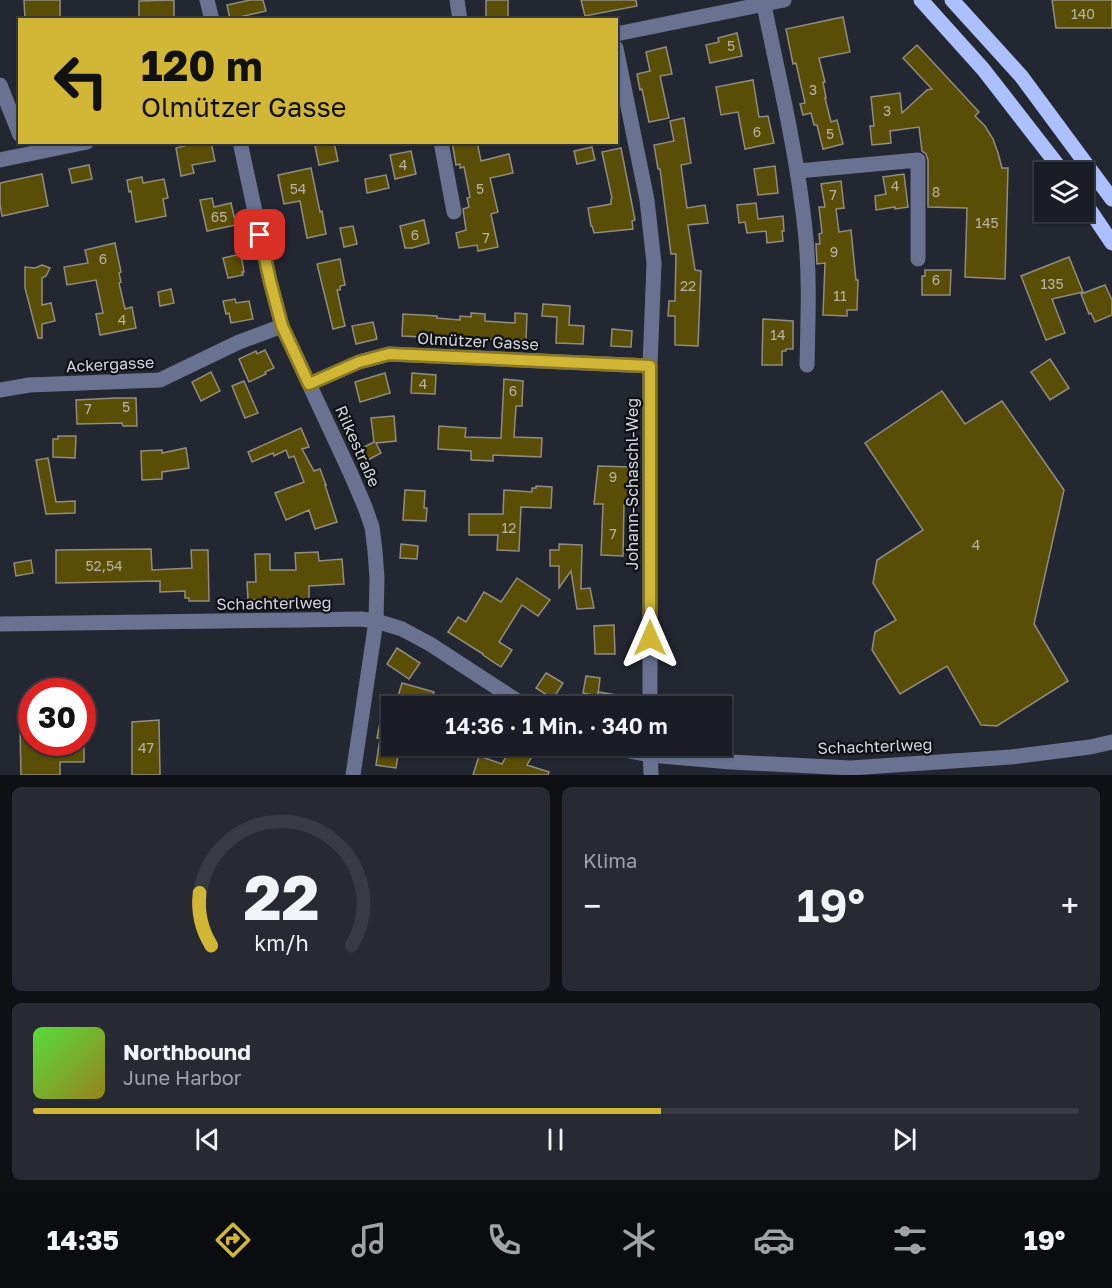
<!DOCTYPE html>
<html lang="de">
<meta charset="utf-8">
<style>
:root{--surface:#1a1d25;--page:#272a32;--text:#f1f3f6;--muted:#9fa2a7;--line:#383b42;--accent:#d2b736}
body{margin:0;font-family:"Golos Text",sans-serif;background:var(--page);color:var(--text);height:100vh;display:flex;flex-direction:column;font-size:22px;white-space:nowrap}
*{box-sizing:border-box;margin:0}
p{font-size:20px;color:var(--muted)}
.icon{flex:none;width:33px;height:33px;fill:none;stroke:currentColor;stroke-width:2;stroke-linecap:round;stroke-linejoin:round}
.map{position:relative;height:775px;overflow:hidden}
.panel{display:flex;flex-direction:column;gap:12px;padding:12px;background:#0e1014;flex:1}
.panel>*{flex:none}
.banner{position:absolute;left:18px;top:18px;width:600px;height:126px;border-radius:0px;box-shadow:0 2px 4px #0004,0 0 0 2px var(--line);background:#d2b736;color:#111;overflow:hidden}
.buttons{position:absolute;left:1034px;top:162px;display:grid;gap:12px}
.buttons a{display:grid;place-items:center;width:60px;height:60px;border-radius:0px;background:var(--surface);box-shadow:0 2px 4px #0004,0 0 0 2px var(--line);font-size:30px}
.speed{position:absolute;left:18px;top:678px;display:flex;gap:12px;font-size:30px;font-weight:700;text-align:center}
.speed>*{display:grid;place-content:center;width:78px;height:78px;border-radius:50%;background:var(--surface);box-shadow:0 2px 4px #0004,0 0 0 2px var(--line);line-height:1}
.speed .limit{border:9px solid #d22;background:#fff;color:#111}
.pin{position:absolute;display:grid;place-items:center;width:51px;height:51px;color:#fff;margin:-26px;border-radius:12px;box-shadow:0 3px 9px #0006}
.me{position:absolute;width:66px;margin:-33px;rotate:0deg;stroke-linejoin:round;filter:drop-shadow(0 0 4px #0008)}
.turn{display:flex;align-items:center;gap:21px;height:126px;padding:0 24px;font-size:27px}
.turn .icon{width:78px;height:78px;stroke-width:2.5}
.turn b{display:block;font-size:42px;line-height:51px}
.big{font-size:45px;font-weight:600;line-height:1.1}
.panel .card{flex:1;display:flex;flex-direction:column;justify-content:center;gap:9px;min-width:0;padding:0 21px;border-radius:9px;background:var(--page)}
.panel .dial{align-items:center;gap:0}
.dial svg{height:156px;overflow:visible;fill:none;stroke:var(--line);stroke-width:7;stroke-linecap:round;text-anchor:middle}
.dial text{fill:var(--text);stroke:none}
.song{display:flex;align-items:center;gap:18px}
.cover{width:72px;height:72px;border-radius:9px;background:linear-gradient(135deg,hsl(110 70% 55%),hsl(50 70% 35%))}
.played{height:6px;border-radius:3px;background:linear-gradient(90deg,var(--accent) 60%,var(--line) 60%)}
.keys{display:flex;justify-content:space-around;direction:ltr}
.heat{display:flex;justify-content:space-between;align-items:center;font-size:33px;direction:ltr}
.panel .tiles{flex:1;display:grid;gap:12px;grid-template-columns:1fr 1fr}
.card:last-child{grid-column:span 2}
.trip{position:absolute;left:381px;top:696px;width:351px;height:60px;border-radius:0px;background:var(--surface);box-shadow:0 2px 4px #0004,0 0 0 2px var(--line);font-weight:600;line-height:60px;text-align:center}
.menu{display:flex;height:96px;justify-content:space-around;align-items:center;background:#0a0c0f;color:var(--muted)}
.menu .icon{width:42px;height:42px}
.menu .on{color:var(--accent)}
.menu b{font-size:27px;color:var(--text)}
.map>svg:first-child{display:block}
.building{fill:#5a4d05;stroke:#908d80;stroke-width:1.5}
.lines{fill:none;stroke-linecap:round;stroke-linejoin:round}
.minor{stroke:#697391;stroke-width:15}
.major{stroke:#abc0fd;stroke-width:15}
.route-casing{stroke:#887723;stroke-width:15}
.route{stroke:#d2b736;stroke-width:10}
.labels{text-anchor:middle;stroke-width:4.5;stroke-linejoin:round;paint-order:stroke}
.number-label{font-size:14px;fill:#b6b4a8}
.street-label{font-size:16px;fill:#d4d7de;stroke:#0e1014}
</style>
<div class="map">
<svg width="1112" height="775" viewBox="0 0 1112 775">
<rect width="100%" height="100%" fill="#232731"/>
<g class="building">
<polygon points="24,0 60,0 60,20 25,20"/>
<polygon points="174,0 174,20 139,20 139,1"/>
<polygon points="250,0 263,0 266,11 230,19 227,5"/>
<rect x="486" y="0" width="22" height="17"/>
<polygon points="581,0 636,0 637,6 585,16"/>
<polygon points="1052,0 1112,0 1112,28 1056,28"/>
<polygon points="843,17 850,52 819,58 825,82 823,82 826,98 825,98 831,122 837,120 843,144 823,149 817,125 814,125 811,113 803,115 800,104 805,103 796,63 793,64 786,29"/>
<polygon points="737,33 742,56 710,63 706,45 719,42 718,38"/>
<polygon points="917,45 979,112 975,116 985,126 993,139 998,153 1002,168 1008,168 1005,279 965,277 967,208 928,207 928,160 926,154 922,151 919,127 890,131 891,143 872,145 870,126 874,126 871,97 900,93 902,113 927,90 932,89 903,58"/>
<polygon points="666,47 672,74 660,76 669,118 649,122 642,89 640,90 637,74 650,71 646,52"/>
<polygon points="753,80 759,117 768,116 774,143 745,149 738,112 721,115 716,87"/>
<polygon points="684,118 691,163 681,165 687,208 705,205 708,223 688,225 695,270 701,271 698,346 675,345 675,316 668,316 669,301 675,301 676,254 671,254 660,169 658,169 654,145 674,141 670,121"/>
<polygon points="187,142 211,142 215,161 192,165 194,173 181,176 176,148 188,145"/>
<polygon points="334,142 338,161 319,165 315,146"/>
<polygon points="452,142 477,142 481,161 509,154 513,173 490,178 498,212 491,214 498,247 478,251 477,245 459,248 456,233 466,230 463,209 469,207 467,198 470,197 464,167 460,168 460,164 456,165"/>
<polygon points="592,147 595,160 577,164 574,151"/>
<polygon points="621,148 635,220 632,221 633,229 594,233 592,226 591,226 588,208 611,204 611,199 612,198 602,152"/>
<polygon points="411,151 416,174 395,179 390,155"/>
<polygon points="89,165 92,179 72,183 69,169"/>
<polygon points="775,166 778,193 758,195 754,169"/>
<polygon points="311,168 320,212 322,211 326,234 307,238 300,201 284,204 278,175"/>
<polygon points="42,174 48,206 2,216 0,204 0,183"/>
<polygon points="904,174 908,207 895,209 895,207 876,210 875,196 886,194 883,177"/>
<polygon points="386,175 389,188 367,193 365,179"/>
<polygon points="142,177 143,183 164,179 168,198 163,199 166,216 136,222 131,191 129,192 127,180"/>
<polygon points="841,181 844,208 836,209 839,232 851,230 856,280 858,280 857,310 847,310 847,316 823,315 825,263 817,264 816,244 820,244 819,234 822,233 819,207 825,207 821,184"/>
<polygon points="212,198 214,207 231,203 236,225 207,231 200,200"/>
<polygon points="756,203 758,219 783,216 784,231 782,231 783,241 767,243 766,231 747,233 745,222 739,223 737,205"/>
<polygon points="424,220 429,243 412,248 405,248 400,226"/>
<polygon points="353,226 357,244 344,247 340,228"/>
<polygon points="115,243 121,272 119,273 121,282 119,283 125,309 132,307 136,328 100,335 96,314 103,313 96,280 67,285 64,267 88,263 85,250"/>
<polygon points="241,254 244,272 242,272 243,275 228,278 223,258"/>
<polygon points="1069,257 1083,292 1052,299 1065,333 1046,340 1021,276"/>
<polygon points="340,259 345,285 340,286 340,290 337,290 345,326 333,329 317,264"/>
<polygon points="42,265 50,268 46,276 42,278 42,305 51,303 55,321 42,324 42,338 38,338 25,288 25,267 35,268"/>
<polygon points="925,270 951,270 950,295 922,295 922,276 925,276"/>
<polygon points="1105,285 1112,300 1112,315 1095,322 1091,313 1089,314 1081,294"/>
<polygon points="171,289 174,303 160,306 158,292"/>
<polygon points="235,299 236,303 249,301 253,319 231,323 229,313 226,314 223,301"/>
<polygon points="543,304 570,306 569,325 584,326 583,344 556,343 557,317 542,316"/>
<polygon points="471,313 485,314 485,321 515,323 515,313 527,314 526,340 484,339 484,340 402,336 403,314 437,316 437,318 460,320 460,316 471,317"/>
<polygon points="763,319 793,321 793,349 786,349 786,351 782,351 782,365 762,365"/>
<polygon points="373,322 377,339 356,344 352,326"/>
<polygon points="612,329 632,331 631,347 611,346"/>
<polygon points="265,350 274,368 265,372 266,374 249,382 239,359 256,351 257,354"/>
<polygon points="1050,359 1069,388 1050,400 1031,372"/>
<polygon points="211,372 220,391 201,401 192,382"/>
<polygon points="385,373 390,393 360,402 355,382"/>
<polygon points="412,373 436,375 435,394 411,393"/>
<polygon points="504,379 523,381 522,406 516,406 514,437 542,438 541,457 493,455 493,461 471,460 471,451 438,449 439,426 466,428 465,437 501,438"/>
<polygon points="244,381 258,413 245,418 232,386"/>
<polygon points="942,391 965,424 1002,401 1064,490 1034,624 1068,681 997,726 981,725 947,666 900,694 872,650 875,632 896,620 873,583 877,560 923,530 865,443"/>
<polygon points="116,398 136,398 137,426 123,426 122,423 77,424 76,400"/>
<polygon points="394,416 396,441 376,443 381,453 368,460 362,448 374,442 371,418"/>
<polygon points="301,428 309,447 302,449 314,471 320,469 326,485 325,485 337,522 315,529 309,510 286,520 275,493 304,482 294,456 289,458 286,450 274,456 273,453 252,462 248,452"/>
<polygon points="58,436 76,436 75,458 53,457 53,439 58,439"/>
<polygon points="186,448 189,468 162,472 162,479 142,480 141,451 162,450 162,453"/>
<polygon points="48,458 56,502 75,501 75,513 46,514 36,460"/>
<polygon points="598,466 630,467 629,505 624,505 623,556 601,555 603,504 594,504"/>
<polygon points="536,486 552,487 551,508 521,507 519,551 497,550 498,535 469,535 469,514 503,514 504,490 532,492 532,488 536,488"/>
<polygon points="405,490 425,491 424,508 427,508 426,521 403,520"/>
<polygon points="401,544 418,546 417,559 400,558"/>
<polygon points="559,544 582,545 581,589 590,588 594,608 577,609 571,571 559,588 559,566 550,566 550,550 559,550"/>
<polygon points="151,549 152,570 192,568 191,550 208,550 209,601 189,601 189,598 185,598 185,591 160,592 160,581 56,583 56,550"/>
<polygon points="318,552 319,561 342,559 344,584 309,586 309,599 248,600 247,582 256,582 255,554 270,554 270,570 296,570 295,553"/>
<polygon points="31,560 33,573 16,576 14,563"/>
<polygon points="517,578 550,600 538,616 522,605 499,642 512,650 501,667 483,655 483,654 448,632 458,617 466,622 484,592 501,602"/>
<polygon points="614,625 615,654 595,654 594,626"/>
<polygon points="397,648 420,663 409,679 387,664"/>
<polygon points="546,673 563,683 553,699 536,688"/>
<polygon points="586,676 600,678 598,695 598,692 640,699 640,706 596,706 598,696 583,693"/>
<polygon points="402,683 434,692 430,706 395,706"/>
<polygon points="386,709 392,709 392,746 393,746 391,754 398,755 396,768 376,765 380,738 377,738 381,717 384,717"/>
<polygon points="159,720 160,775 132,775 132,722"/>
<polygon points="32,725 32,742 84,742 84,762 60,762 60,775 21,775 20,726"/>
<polygon points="511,747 531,758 527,765 549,772 548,775 473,775 479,756 502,764"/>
</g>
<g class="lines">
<g class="minor">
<polyline points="207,0 212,20"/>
<polyline points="457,0 460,20"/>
<path d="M764 5C779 79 797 153 805 229 810 274 808 320 807 365"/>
<polyline points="616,34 784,0"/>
<polyline points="616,48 647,200 654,263 650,366 650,706"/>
<polyline points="0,85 20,135"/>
<polyline points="240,142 270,281 282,326 350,472 365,507 372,527 375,551 377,578 376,621 353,775"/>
<polyline points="441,142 454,212"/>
<polyline points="0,160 87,142"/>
<polyline points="798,171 918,160 918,259"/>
<polyline points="309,384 359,362 389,354 650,366"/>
<polyline points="0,390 29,385 160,380 239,342 282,326"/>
<polyline points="0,624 300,620 361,619 376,621 402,629 430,644 525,706"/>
<polyline points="603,746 650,755 731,762 851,768 1011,757 1090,747 1112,742"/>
<polyline points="650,746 651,775"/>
</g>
<g class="major">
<polyline points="921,0 983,69 1063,172"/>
<polyline points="952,0 1021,76 1112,199"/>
<polyline points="1083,200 1112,243"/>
</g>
</g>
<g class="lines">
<g class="route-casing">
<polyline id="route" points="260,235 270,281 282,326 309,384 359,362 389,354 650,366 650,638"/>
</g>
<use href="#route" class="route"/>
</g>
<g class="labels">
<g class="number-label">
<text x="1083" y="19">140</text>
<text x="731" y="51">5</text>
<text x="813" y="95">3</text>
<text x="887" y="116">3</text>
<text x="757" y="137">6</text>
<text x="830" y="139">5</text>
<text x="403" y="170">4</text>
<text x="895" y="191">4</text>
<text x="298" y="194">54</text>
<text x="480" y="194">5</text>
<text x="936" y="197">8</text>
<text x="833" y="200">7</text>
<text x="219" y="222">65</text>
<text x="987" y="228">145</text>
<text x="415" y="240">6</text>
<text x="486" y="243">7</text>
<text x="834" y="257">9</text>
<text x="103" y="264">6</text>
<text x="936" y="285">6</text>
<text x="1052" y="289">135</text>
<text x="688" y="291">22</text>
<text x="840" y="301">11</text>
<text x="122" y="325">4</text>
<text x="778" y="340">14</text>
<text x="423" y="389">4</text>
<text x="513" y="396">6</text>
<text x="126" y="412">5</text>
<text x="88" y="414">7</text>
<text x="613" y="482">9</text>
<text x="509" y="533">12</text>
<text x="613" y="539">7</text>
<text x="976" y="550">4</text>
<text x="104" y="571">52,54</text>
<text x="146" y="753">47</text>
</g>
<g class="street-label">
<text transform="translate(478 341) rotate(3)" y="6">Olmützer Gasse</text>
<text transform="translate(110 364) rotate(-3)" y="6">Ackergasse</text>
<text transform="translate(358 446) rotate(66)" y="6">Rilkestraße</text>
<text transform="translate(632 484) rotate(-90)" y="6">Johann-Schaschl-Weg</text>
<text transform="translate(274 603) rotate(-1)" y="6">Schachterlweg</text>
<text transform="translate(875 746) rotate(-2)" y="6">Schachterlweg</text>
</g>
</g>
</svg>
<div class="buttons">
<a><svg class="icon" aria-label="layers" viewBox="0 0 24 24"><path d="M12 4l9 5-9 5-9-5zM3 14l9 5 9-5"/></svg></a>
</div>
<div class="speed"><div class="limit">30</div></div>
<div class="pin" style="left:260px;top:235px;background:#d93025"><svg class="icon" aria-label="arrive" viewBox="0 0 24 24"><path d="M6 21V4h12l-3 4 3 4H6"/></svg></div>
<svg class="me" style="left:650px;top:638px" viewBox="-20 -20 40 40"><path d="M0-17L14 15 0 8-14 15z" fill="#d2b736" stroke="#fff" stroke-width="4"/></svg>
<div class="trip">14:36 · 1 Min. · 340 m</div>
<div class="banner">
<div class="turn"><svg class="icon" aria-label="left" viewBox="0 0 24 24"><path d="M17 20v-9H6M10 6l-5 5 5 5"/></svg><div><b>120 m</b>Olmützer Gasse</div></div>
</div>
</div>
<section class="panel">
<div class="tiles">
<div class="card dial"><svg viewBox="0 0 100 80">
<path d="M14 69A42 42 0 1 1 86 69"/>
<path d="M14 69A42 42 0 0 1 8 42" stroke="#d2b736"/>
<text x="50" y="56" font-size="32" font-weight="700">22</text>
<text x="50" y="72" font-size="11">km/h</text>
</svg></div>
<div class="card"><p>Klima</p>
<div class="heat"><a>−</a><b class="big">19°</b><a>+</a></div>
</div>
<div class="card">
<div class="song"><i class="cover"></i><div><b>Northbound</b><p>June Harbor</p></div></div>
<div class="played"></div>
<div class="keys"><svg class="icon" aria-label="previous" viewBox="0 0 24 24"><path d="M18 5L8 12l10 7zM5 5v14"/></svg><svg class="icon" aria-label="pause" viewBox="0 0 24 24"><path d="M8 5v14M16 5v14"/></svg><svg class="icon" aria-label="next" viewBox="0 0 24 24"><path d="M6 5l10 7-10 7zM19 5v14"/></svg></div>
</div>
</div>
</section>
<nav class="menu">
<b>14:35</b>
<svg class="icon on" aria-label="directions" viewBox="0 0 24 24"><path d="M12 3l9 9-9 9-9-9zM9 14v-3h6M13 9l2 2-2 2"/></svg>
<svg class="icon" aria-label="music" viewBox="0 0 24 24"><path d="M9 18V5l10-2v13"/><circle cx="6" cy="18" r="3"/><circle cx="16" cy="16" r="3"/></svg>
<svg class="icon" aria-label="phone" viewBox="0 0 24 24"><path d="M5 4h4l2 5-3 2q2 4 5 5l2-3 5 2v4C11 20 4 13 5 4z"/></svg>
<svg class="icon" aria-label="climate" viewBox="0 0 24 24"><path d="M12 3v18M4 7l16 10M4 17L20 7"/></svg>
<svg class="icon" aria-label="car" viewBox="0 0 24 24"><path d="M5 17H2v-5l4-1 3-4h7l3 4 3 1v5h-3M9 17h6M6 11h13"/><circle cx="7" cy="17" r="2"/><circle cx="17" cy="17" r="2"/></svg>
<svg class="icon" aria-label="filters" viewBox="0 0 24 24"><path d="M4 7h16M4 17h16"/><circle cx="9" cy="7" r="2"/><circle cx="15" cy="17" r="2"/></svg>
<b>19°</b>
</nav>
